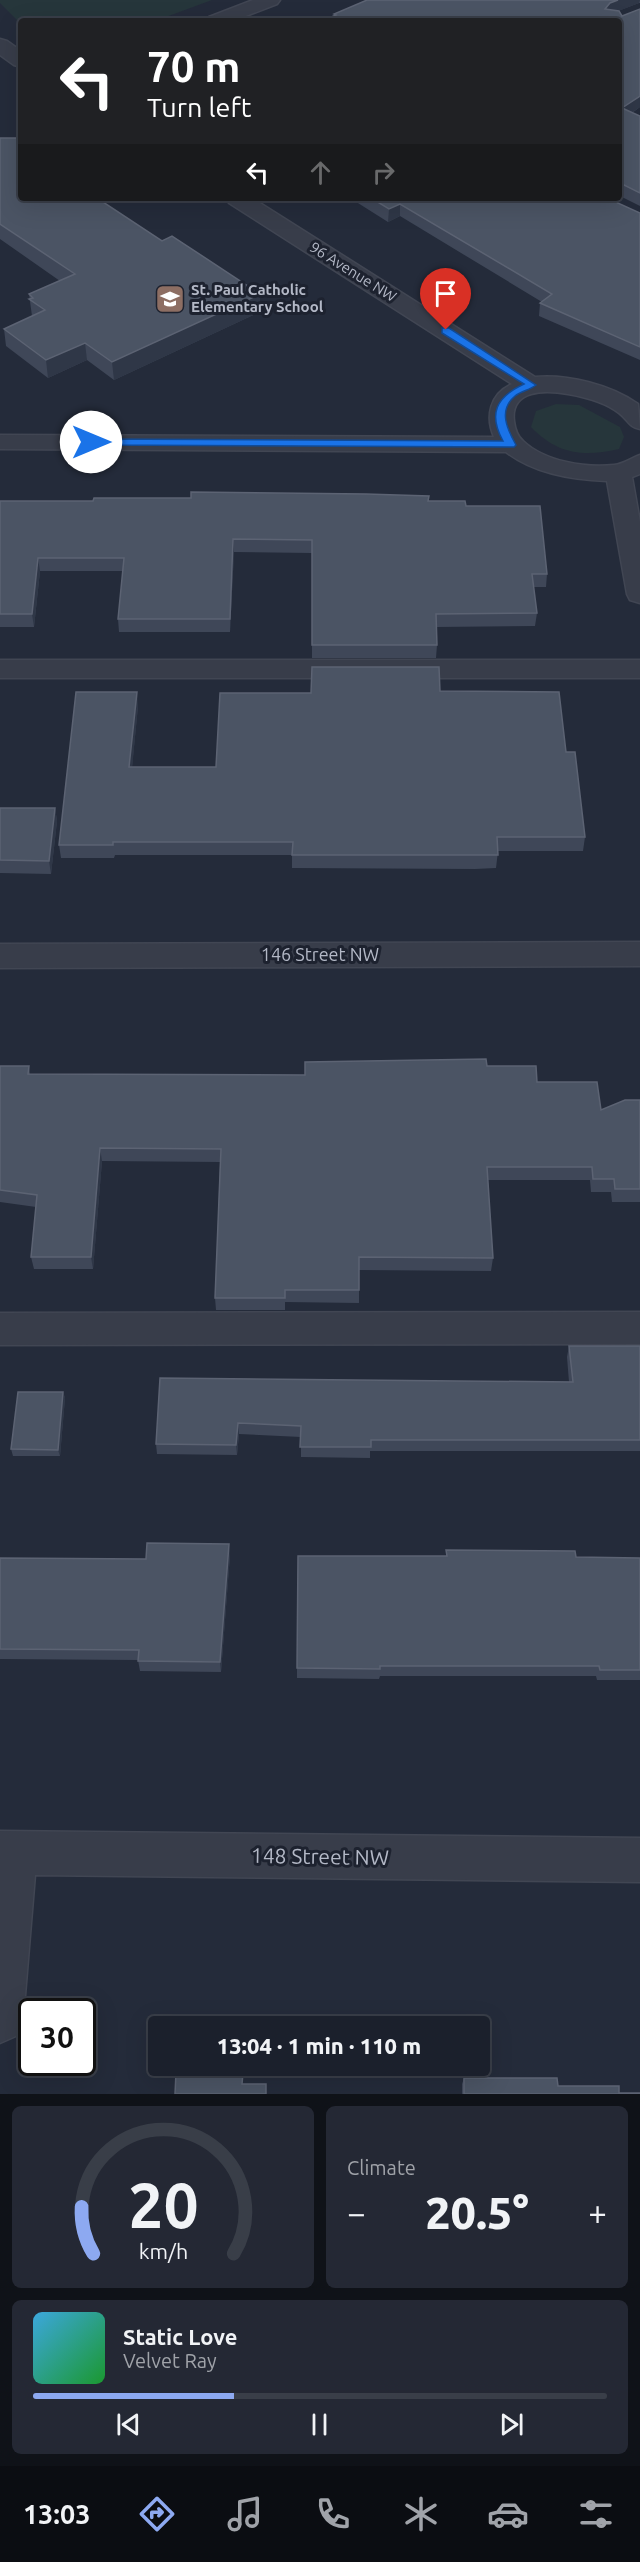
<!DOCTYPE html>
<meta charset="utf-8">
<style>
:root{--surface:#1b202c;--page:#242834;--text:#f1f3f6;--muted:#a0a3a9;--line:#393e48;--accent:#8da9f1}
body{margin:0;font-family:Ubuntu,sans-serif;background:var(--page);color:var(--text);height:100vh;display:flex;flex-direction:column;font-size:22px;white-space:nowrap}
*{box-sizing:border-box;margin:0}
p{font-size:20px;color:var(--muted)}
.icon{flex:none;width:33px;height:33px;fill:none;stroke:currentColor;stroke-width:2;stroke-linecap:round;stroke-linejoin:round}
.map{position:relative;height:2094px;overflow:hidden}
.drawer{display:flex;flex-direction:column;gap:12px;padding:12px;background:#0f1218;flex:1}
.drawer>*{flex:none}
.hud{position:absolute;left:18px;top:18px;width:604px;height:183px;border-radius:6px;box-shadow:0 6px 24px #0002,0 0 0 2px var(--line);background:#202124;color:#fff;overflow:hidden}
.speed{position:absolute;left:18px;top:1998px;display:flex;gap:12px;font-size:30px;font-weight:700;text-align:center}
.speed>*{display:grid;place-content:center;width:78px;height:78px;border-radius:50%;background:var(--surface);box-shadow:0 6px 24px #0002,0 0 0 2px var(--line);line-height:1}
.speed .limit{border:3px solid #111;border-radius:9px;background:#fff;color:#111}
.pin{position:absolute;display:grid;place-items:center;width:51px;height:51px;color:#fff;margin:-62px -26px;border-radius:50% 50% 50% 0;rotate:-45deg;box-shadow:0 0 6px #0007}
.pin .icon{rotate:45deg}
.me{position:absolute;width:66px;margin:-33px;rotate:90deg;stroke-linejoin:round;filter:drop-shadow(0 0 4px #0008)}
.turn{display:flex;align-items:center;gap:21px;height:126px;padding:0 30px;font-size:27px}
.turn .icon{width:78px;height:78px;stroke-width:2.5}
.turn b{display:block;font-size:42px;line-height:51px}
.lanes{display:flex;align-items:center;height:57px;padding:0 30px;background:#0003;justify-content:center;gap:30px;direction:ltr}
.lanes .off{opacity:.35}
.big{font-size:45px;font-weight:800;line-height:1.1}
.drawer .tile{flex:1;display:flex;flex-direction:column;justify-content:center;gap:9px;min-width:0;padding:0 21px;border-radius:9px;background:var(--page)}
.drawer .dial{align-items:center;gap:0}
.dial svg{height:156px;overflow:visible;fill:none;stroke:var(--line);stroke-width:7;stroke-linecap:round;text-anchor:middle}
.dial text{fill:var(--text);stroke:none}
.song{display:flex;align-items:center;gap:18px}
.cover{width:72px;height:72px;border-radius:9px;background:linear-gradient(135deg,hsl(200 70% 55%),hsl(130 70% 35%))}
.played{height:6px;border-radius:3px;background:linear-gradient(90deg,var(--accent) 35%,var(--line) 35%)}
.keys{display:flex;justify-content:space-around;direction:ltr}
.heat{display:flex;justify-content:space-between;align-items:center;font-size:33px;direction:ltr}
.drawer .tiles{flex:1;display:grid;gap:12px;grid-template-columns:1fr 1fr}
.tile:last-child{grid-column:span 2}
.trip{position:absolute;left:148px;top:2016px;width:342px;height:60px;border-radius:6px;background:var(--surface);box-shadow:0 6px 24px #0002,0 0 0 2px var(--line);font-weight:800;line-height:60px;text-align:center}
.tab-bar{display:flex;height:96px;justify-content:space-around;align-items:center;background:#0b0d12;color:var(--muted)}
.tab-bar .icon{width:42px;height:42px}
.tab-bar .current{color:var(--accent)}
.tab-bar b{font-size:27px;color:var(--text)}
.map>svg:first-child{display:block}
.green{fill:#26363b}
.lines{fill:none;stroke-linecap:round;stroke-linejoin:round}
.minor-casing{stroke:#414653;stroke-width:3}
.minor{fill:#383d4a;fill-rule:evenodd}
.wall{fill:#3f4758}
.shaded-wall{fill:#2f3747}
.building{fill:#4b5464;stroke:#5c6373;stroke-width:1.5}
.route{fill:#1a73e8;stroke:#114b97;stroke-width:1.5}
.labels{text-anchor:middle;stroke-width:6;stroke-linejoin:round;paint-order:stroke}
.far-street-label{font-size:15px;fill:#b3b8c6;stroke:#1d222f}
.far-poi-label{font-size:15px;font-weight:bold;fill:#b3b8c6;stroke:#1d222f;text-anchor:start}
.street-label{font-size:18px;fill:#b3b8c6;stroke:#1d222f}
.near-street-label{font-size:21px;fill:#b3b8c6;stroke:#1d222f}
</style>
<div class="map">
<svg width="640" height="2094" viewBox="0 0 640 2094">
<rect width="100%" height="100%" fill="#242b3a"/>
<g class="green">
<polygon points="0,0 212,0 155,21 21,21 21,24 0,3"/>
<path d="M556 404 579 405 620 427 624 437 619 449C584 457 558 455 531 427L536 411Z"/>
</g>
<g class="lines">
<g class="minor-casing">
<g id="minor">
<polygon points="253,0 280,0 277,4 233,21 206,21 209,17"/>
<polygon points="0,39 7,41 21,51 21,67 14,65 0,55"/>
<path d="M226 198H252L535 377C568 374 611 385 638 404L640 429C629 427 628 420 619 413 605 402 585 397 568 394 546 390 510 389 514 421 515 429 517 436 523 441 545 462 586 468 614 465 624 464 631 458 640 455V474L632 477 640 522V603L630 600 627 594 607 481C573 480 533 473 506 452L0 449V435L494 437C485 416 490 394 512 384L229 203Z"/>
<rect x="0" y="660" width="640" height="18"/>
<polygon points="640,942 640,966 0,968 0,944"/>
<polygon points="640,1312 640,1344 0,1345 0,1313"/>
<polygon points="0,1831 640,1838 640,1882 35,1875 23,2020 16,2036 0,2043"/>
</g>
</g>
<use href="#minor" class="minor"/>
</g>
<g class="wall">
<polygon points="367,0 640,0 640,3 639,3 618,11 622,16 640,9 640,107 632,113 640,116 640,206 620,196 620,21 334,16 334,14"/>
<polygon points="0,138 21,198 162,241 260,294 260,312 114,380 87,360 48,378 6,346 4,329 32,316 29,294 60,281 0,239"/>
<polygon points="350,198 607,198 640,213 640,360 539,316 540,303 542,302 400,216 388,222"/>
<polygon points="0,501 428,501 466,506 547,574 546,587 533,587 537,613 535,626 436,627 437,645 436,658 312,658 312,553 234,552 230,632 119,632 118,619 123,571 40,571 34,627 0,627"/>
<polygon points="440,691 566,752 585,837 583,851 498,851 496,868 475,869 292,868 292,855 115,855 114,858 61,858 59,845 138,706 132,767 216,767 311,693"/>
<polygon points="0,808 55,808 57,821 51,874 0,873"/>
<polygon points="0,1066 29,1066 30,1074 305,1075 487,1066 537,1082 601,1110 640,1100 640,1202 612,1202 611,1192 591,1192 590,1180 488,1180 493,1258 491,1271 359,1270 359,1303 285,1302 285,1310 216,1310 215,1298 220,1162 102,1161 93,1269 34,1269 31,1257 36,1207 0,1202"/>
<polygon points="569,1346 640,1346 640,1451 370,1451 370,1458 301,1457 301,1437 239,1434 237,1455 157,1454 156,1444 160,1378 569,1382 567,1357"/>
<polygon points="63,1392 65,1398 60,1456 13,1456 11,1449"/>
<polygon points="446,1550 576,1557 640,1558 640,1680 597,1680 596,1676 380,1676 379,1679 297,1678 297,1668 446,1556"/>
<polygon points="230,1555 221,1672 140,1671 138,1660 0,1659 0,1558 146,1559"/>
<polygon points="464,2078 619,2093 640,2094 462,2094 462,2084"/>
</g>
<g class="shaded-wall">
<polygon points="618,0 640,0 639,3 608,15 605,9 610,3"/>
<polygon points="640,96 640,107 621,120 622,108"/>
<polygon points="400,204 400,216 388,222 389,209"/>
<polygon points="260,294 260,312 114,380 112,362"/>
<polygon points="85,343 87,360 48,378 46,360"/>
<polygon points="233,539 234,552 230,632 230,619"/>
<polygon points="38,558 40,571 34,627 32,614"/>
<polygon points="137,692 138,706 131,780 129,767"/>
<polygon points="55,808 57,821 51,874 49,861"/>
<polygon points="100,1148 102,1161 93,1269 91,1257"/>
<polygon points="63,1392 65,1398 60,1456 58,1450"/>
<polygon points="238,1423 239,1434 237,1455 236,1445"/>
<polygon points="229,1544 230,1555 221,1672 220,1662"/>
</g>
<g class="building">
<polygon points="367,0 618,0 610,3 605,9 619,11 622,16 640,9 640,96 622,108 640,116 640,193 620,183 620,21 322,21 336,15 334,14"/>
<polygon points="0,138 21,138 21,198 97,198 162,241 172,236 260,294 112,362 85,343 46,360 4,329 45,310 29,299 33,298 29,294 75,274 0,224"/>
<polygon points="371,198 607,198 640,213 640,347 540,303 552,294 400,204 389,209"/>
<polygon points="191,492 366,494 429,496 428,501 465,501 466,506 540,506 547,574 532,574 537,613 436,614 437,645 312,645 312,540 233,539 230,619 118,619 124,558 38,558 32,614 0,614 0,501 93,501 94,498 191,498"/>
<polygon points="312,667 439,667 440,691 559,692 566,752 575,752 585,837 497,837 498,855 292,855 293,842 113,842 113,845 59,845 76,692 137,692 129,767 216,767 220,693 311,693"/>
<polygon points="0,808 55,808 49,861 0,860"/>
<polygon points="486,1059 487,1066 536,1066 537,1082 597,1082 601,1110 625,1100 640,1100 640,1189 615,1189 614,1179 593,1179 592,1167 487,1167 493,1258 359,1257 359,1290 285,1290 285,1298 215,1298 221,1149 100,1148 91,1257 31,1257 37,1195 0,1190 0,1066 29,1066 28,1074 305,1075 305,1062"/>
<polygon points="569,1346 640,1346 640,1440 371,1440 371,1447 300,1447 301,1426 238,1423 236,1445 156,1444 160,1378 573,1382"/>
<polygon points="18,1392 63,1392 58,1450 11,1449"/>
<polygon points="147,1543 229,1544 220,1662 138,1661 139,1650 0,1649 0,1558 146,1559"/>
<polygon points="446,1550 575,1551 576,1557 640,1558 640,1670 600,1670 599,1666 380,1666 380,1669 297,1668 298,1556 447,1556"/>
<polygon points="176,2073 243,2073 242,2084 266,2084 266,2094 175,2094"/>
<polygon points="464,2078 557,2078 558,2086 619,2086 619,2093 640,2093 640,2094 464,2094"/>
</g>
<path class="route" d="M442 328H449L536 385C530 390 521 391 515 396 498 410 507 429 516 445L514 447 91 445 86 442 91 439 503 441C488 414 496 397 524 384L442 333Z"/>
<defs>
<g id="school-square" transform="scale(1.5)"><rect x="-9" y="-9" width="18" height="18" rx="4" fill="#8d6e63" stroke="#1d222f"/><path d="M0-5L7-2L0 1L-7-2ZM-4 1L0 2.5L4 1V4Q0 6-4 4Z" fill="#fff"/></g>
</defs>
<g fill-rule="evenodd">
<use href="#school-square" x="170" y="299"/>
</g>
<g class="labels">
<g class="far-street-label">
<text transform="translate(353 272) rotate(32)" y="5">96 Avenue NW</text>
</g>
<g class="far-poi-label">
<text x="191" y="295">St. Paul Catholic<tspan x="191" dy="17">Elementary School</tspan></text>
</g>
<g class="street-label">
<text x="320" y="961">146 Street NW</text>
</g>
<g class="near-street-label">
<text transform="translate(320 1857) rotate(1)" y="7">148 Street NW</text>
</g>
</g>
</svg>
<div class="speed"><div class="limit">30</div></div>
<div class="pin" style="left:446px;top:330px;background:#d93025"><svg class="icon" aria-label="arrive" viewBox="0 0 24 24"><path d="M6 21V4h12l-3 4 3 4H6"/></svg></div>
<svg class="me" style="left:91px;top:442px" viewBox="-20 -20 40 40"><circle r="19" fill="#fff"/><path d="M0-13L10 11 0 6-10 11z" fill="#1a73e8"/></svg>
<div class="trip">13:04 · 1 min · 110 m</div>
<div class="hud">
<div class="turn"><svg class="icon" aria-label="left" viewBox="0 0 24 24"><path d="M17 20v-9H6M10 6l-5 5 5 5"/></svg><div><b>70 m</b>Turn left</div></div>
<div class="lanes"><svg class="icon" aria-label="left" viewBox="0 0 24 24"><path d="M17 20v-9H6M10 6l-5 5 5 5"/></svg><svg class="icon off" aria-label="ahead" viewBox="0 0 24 24"><path d="M12 20V5M6 11l6-6 6 6"/></svg><svg class="icon off" aria-label="right" viewBox="0 0 24 24"><path d="M7 20v-9h11M14 6l5 5-5 5"/></svg></div>
</div>
</div>
<section class="drawer">
<div class="tiles">
<div class="tile dial"><svg viewBox="0 0 100 80">
<path d="M14 69A42 42 0 1 1 86 69"/>
<path d="M14 69A42 42 0 0 1 8 45" stroke="#8da9f1"/>
<text x="50" y="56" font-size="32" font-weight="700">20</text>
<text x="50" y="72" font-size="11">km/h</text>
</svg></div>
<div class="tile"><p>Climate</p>
<div class="heat"><a>−</a><b class="big">20.5°</b><a>+</a></div>
</div>
<div class="tile">
<div class="song"><i class="cover"></i><div><b>Static Love</b><p>Velvet Ray</p></div></div>
<div class="played"></div>
<div class="keys"><svg class="icon" aria-label="previous" viewBox="0 0 24 24"><path d="M18 5L8 12l10 7zM5 5v14"/></svg><svg class="icon" aria-label="pause" viewBox="0 0 24 24"><path d="M8 5v14M16 5v14"/></svg><svg class="icon" aria-label="next" viewBox="0 0 24 24"><path d="M6 5l10 7-10 7zM19 5v14"/></svg></div>
</div>
</div>
</section>
<nav class="tab-bar">
<b>13:03</b>
<svg class="icon current" aria-label="directions" viewBox="0 0 24 24"><path d="M12 3l9 9-9 9-9-9zM9 14v-3h6M13 9l2 2-2 2"/></svg>
<svg class="icon" aria-label="music" viewBox="0 0 24 24"><path d="M9 18V5l10-2v13"/><circle cx="6" cy="18" r="3"/><circle cx="16" cy="16" r="3"/></svg>
<svg class="icon" aria-label="phone" viewBox="0 0 24 24"><path d="M5 4h4l2 5-3 2q2 4 5 5l2-3 5 2v4C11 20 4 13 5 4z"/></svg>
<svg class="icon" aria-label="climate" viewBox="0 0 24 24"><path d="M12 3v18M4 7l16 10M4 17L20 7"/></svg>
<svg class="icon" aria-label="car" viewBox="0 0 24 24"><path d="M5 17H2v-5l4-1 3-4h7l3 4 3 1v5h-3M9 17h6M6 11h13"/><circle cx="7" cy="17" r="2"/><circle cx="17" cy="17" r="2"/></svg>
<svg class="icon" aria-label="filters" viewBox="0 0 24 24"><path d="M4 7h16M4 17h16"/><circle cx="9" cy="7" r="2"/><circle cx="15" cy="17" r="2"/></svg>
</nav>
